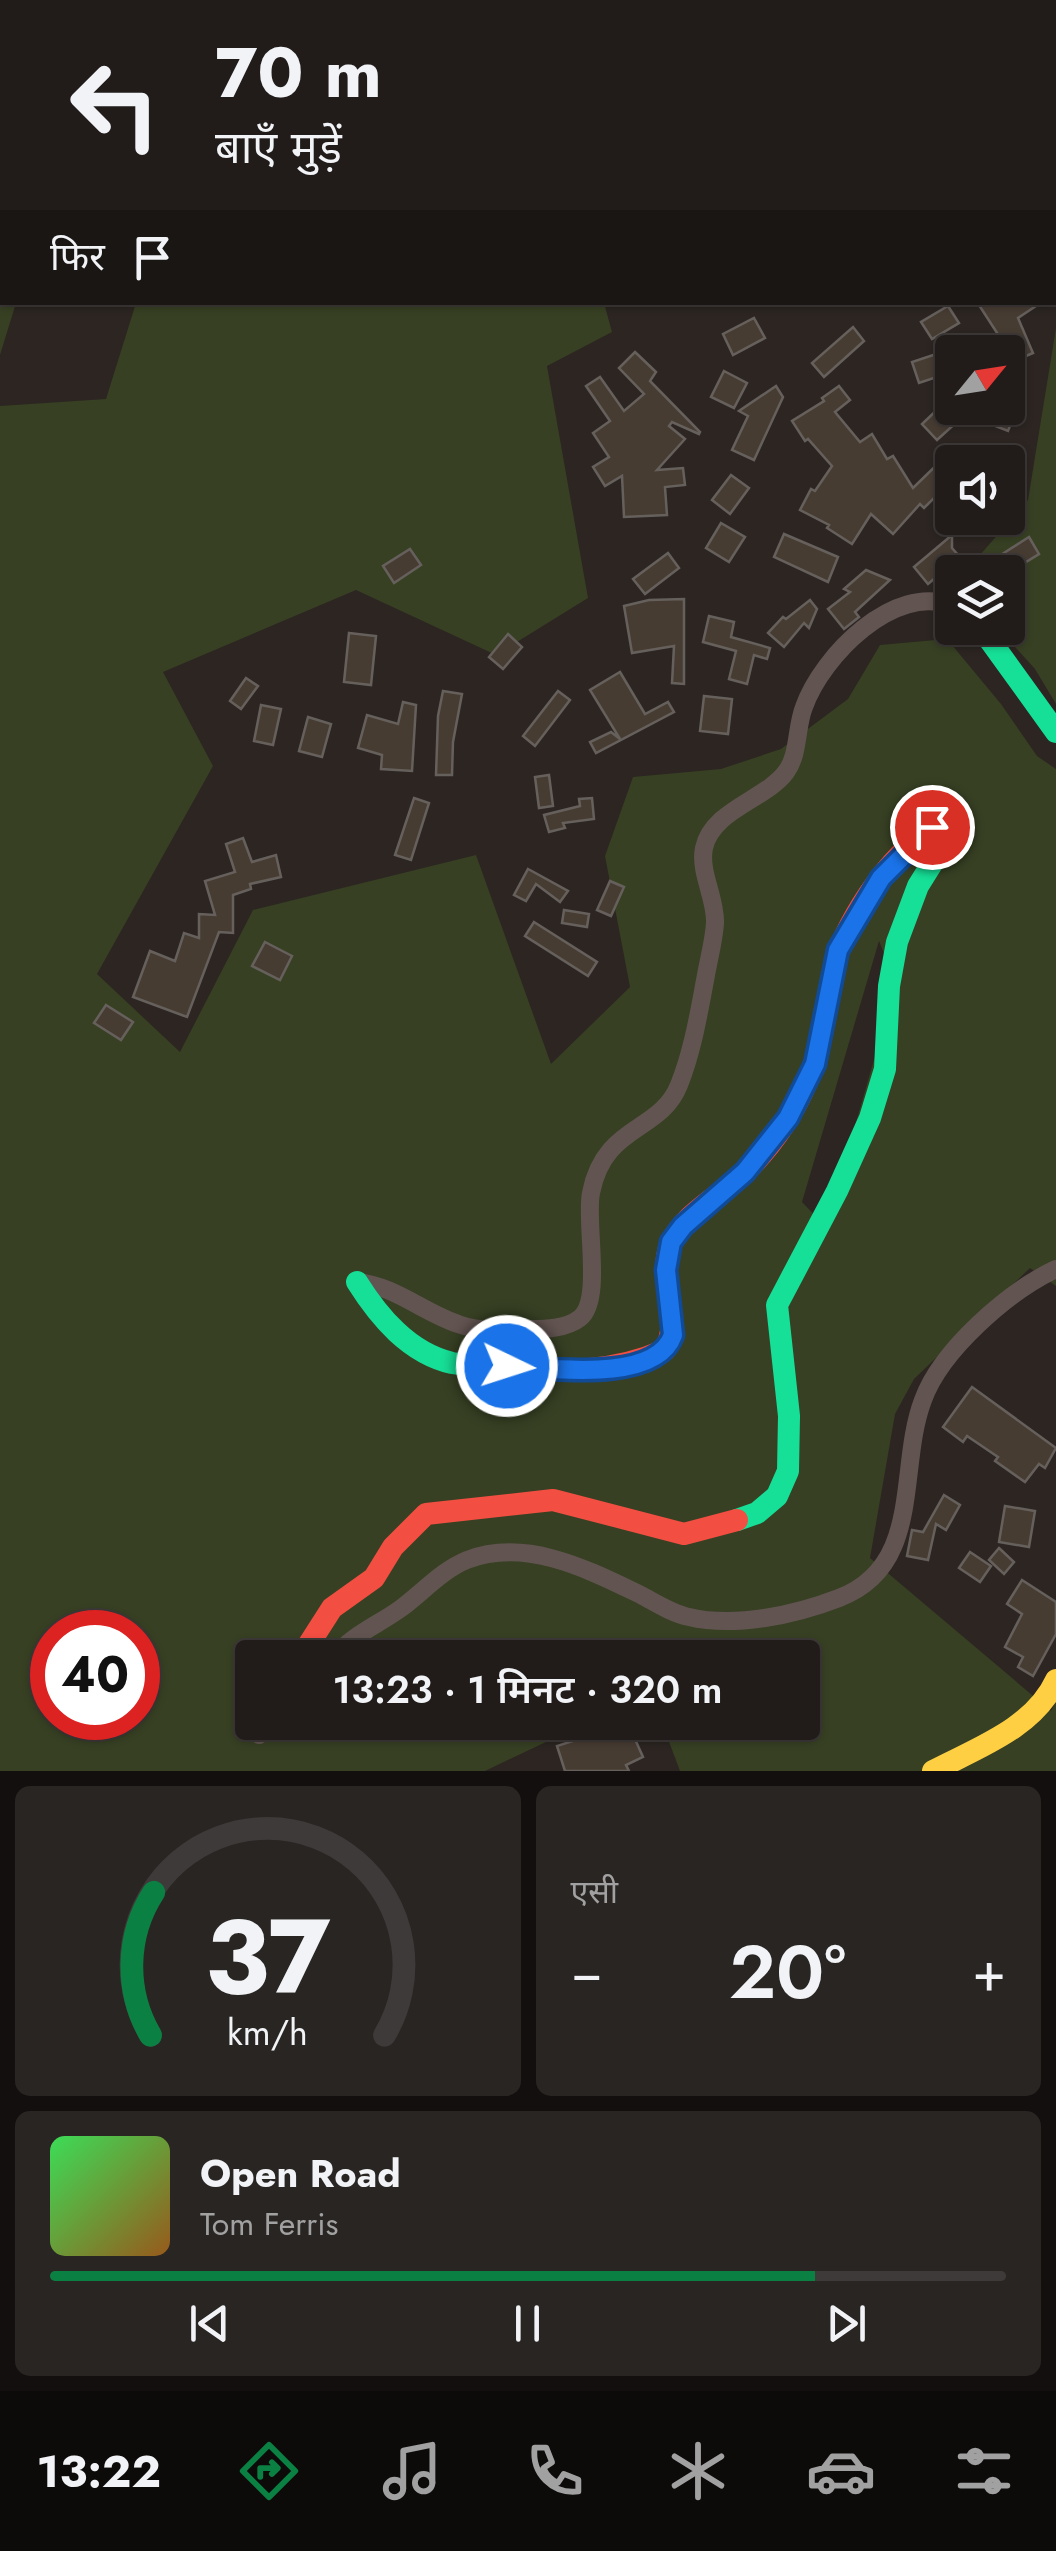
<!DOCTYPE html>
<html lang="hi">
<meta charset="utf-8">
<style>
:root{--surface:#211c1a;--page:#292523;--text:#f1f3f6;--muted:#a2a1a2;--line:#3e3a39;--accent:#0b8043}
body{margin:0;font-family:Jost,"Noto Sans Devanagari",sans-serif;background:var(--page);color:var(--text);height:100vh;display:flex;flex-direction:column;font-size:38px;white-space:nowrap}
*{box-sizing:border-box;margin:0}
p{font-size:32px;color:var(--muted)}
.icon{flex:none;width:55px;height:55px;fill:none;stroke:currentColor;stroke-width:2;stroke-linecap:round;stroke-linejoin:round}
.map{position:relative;height:1771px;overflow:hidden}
.drawer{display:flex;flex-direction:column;gap:15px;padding:15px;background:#120f0e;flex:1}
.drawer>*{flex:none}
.guide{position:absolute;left:0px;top:0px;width:1058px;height:305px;box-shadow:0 2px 8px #0004,0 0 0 2px var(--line);background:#211c1a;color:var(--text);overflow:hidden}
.needle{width:65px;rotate:60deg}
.tools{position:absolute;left:935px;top:335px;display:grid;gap:20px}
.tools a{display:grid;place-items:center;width:90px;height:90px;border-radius:10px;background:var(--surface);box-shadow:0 2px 8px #0004,0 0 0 2px var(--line);font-size:50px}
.speed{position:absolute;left:30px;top:1610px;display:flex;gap:20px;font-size:50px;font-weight:700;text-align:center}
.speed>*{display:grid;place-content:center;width:130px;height:130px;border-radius:50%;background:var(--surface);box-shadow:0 2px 8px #0004,0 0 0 2px var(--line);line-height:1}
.speed .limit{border:15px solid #d22;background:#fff;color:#111}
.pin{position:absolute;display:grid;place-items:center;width:85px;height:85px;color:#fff;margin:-42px;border:5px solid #fff;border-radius:50%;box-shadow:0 2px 10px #0007}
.me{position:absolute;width:110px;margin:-55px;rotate:94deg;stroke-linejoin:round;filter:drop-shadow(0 0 8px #0008)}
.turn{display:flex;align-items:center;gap:35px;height:210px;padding:0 50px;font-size:45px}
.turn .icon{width:130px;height:130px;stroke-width:2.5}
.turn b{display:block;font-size:70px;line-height:85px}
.then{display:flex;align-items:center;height:95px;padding:0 50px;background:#0003;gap:20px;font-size:38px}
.big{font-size:75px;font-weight:600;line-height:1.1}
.drawer .card{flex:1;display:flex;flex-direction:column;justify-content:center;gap:15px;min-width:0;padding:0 35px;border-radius:15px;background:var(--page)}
.drawer .dial{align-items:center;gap:0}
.dial svg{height:260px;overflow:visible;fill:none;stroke:var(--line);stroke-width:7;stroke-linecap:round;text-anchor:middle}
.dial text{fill:var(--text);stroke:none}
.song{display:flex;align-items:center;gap:30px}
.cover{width:120px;height:120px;border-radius:15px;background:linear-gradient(135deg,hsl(130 70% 55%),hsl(30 70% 35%))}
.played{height:10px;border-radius:5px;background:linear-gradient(90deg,var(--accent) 80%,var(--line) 80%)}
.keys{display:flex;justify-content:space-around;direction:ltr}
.heat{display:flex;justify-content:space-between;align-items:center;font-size:55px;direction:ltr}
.drawer .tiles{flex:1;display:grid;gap:15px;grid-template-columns:1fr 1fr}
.card:last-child{grid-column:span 2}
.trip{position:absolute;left:235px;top:1640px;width:585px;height:100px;border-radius:10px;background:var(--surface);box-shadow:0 2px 8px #0004,0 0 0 2px var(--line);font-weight:600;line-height:100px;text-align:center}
.menu{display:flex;height:160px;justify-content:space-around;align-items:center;background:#0d0b0a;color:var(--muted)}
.menu .icon{width:70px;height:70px}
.menu .active{color:var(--accent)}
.menu b{font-size:45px;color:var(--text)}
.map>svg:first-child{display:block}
.green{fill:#374023;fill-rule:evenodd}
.building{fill:#473c32;stroke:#66605d;stroke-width:2.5}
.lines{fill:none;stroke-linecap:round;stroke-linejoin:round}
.street{stroke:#625451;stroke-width:18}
.fast{stroke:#16e098;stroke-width:22}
.slow{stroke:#ffcf43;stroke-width:22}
.jam{stroke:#f24e42;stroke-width:22}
.route-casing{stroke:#114b97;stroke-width:25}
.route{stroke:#1a73e8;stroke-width:18}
</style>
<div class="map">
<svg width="1056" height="1771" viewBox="0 0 1056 1771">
<rect width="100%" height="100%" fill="#2c2522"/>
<g class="green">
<polygon points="0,0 526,0 526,2 2,2 2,302 16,303 0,355"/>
<path d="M136 303H604L612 332 547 366 588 598 496 655 356 590 163 672 213 766 97 974 180 1052 253 910 476 855 551 1064 630 987 605 856 633 777 721 769 781 749 848 699 880 645 947 639 1001 704 1037 756 1056 769V1286L1030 1268 914 1379 895 1414 870 1558 1051 1711 1056 1701V1771H680L662 1723 802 1722V1658H252V1722L586 1723 485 1771H0V406L106 399ZM879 941 896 983 826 1227 802 1202ZM52 1632H138V1718H52Z"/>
<polygon points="1056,328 1056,704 1035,669 998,628 1008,628 1008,572 965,572 1028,500"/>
</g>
<g class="building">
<polygon points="977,302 1042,302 1018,318 1033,353 1008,364 1008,352 1002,352 997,341 1001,339"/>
<polygon points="948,306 959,323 932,339 921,322"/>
<polygon points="754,318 765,338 733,355 723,334"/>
<polygon points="853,327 864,341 824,377 812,363"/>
<polygon points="635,352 656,372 650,381 700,432 699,434 672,422 669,426 685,439 657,470 683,468 685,485 665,487 667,515 624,517 622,476 605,486 593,467 609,457 593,433 610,421 586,386 600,377 624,411 644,394 619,368"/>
<polygon points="942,352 949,373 919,383 912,362"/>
<polygon points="724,371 747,383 734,408 711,397"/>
<polygon points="776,386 783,397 754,460 732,450 748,416 739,411"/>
<polygon points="839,386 850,400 835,412 860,442 872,434 887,459 893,456 913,488 952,450 952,516 940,492 924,508 920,504 893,534 871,514 852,544 827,528 829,525 800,510 811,489 815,491 832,466 808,439 805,441 792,421 824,401 822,398"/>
<polygon points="1008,390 1022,396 1008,431 980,420 985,408 1008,408"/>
<polygon points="942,405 958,421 937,440 922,424"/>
<polygon points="731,475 749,488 730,514 712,500"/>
<polygon points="721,523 745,537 729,562 706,548"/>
<polygon points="784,534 838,557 828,582 774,557"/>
<polygon points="952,535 952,548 960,557 928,584 914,567"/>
<polygon points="1029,537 1039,554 1010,572 994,572 988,563"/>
<polygon points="410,549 421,565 394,583 383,566"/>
<polygon points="668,553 679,568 645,594 633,579"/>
<polygon points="866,570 890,580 855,612 859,617 844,629 828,609 850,592 844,589"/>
<polygon points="684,599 684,684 672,683 674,646 632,653 624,606 649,600"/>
<polygon points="810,600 817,609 809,628 804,623 784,647 768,633 783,617 786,619"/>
<polygon points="709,616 734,622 731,637 770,648 767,659 754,655 747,684 729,679 736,651 703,642"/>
<polygon points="349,633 376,636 371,685 344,682"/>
<polygon points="508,634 522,647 503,669 489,657"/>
<polygon points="620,672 645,714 668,702 674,712 596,753 590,742 611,732 620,739 590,690"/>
<polygon points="246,678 258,686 241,709 230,701"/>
<polygon points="443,691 462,694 453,742 452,775 436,775 438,716"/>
<polygon points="558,691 570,700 535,746 523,736"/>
<polygon points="704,696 732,699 728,734 700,731"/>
<polygon points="403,702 416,705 412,771 381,769 382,755 358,748 367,715 398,724"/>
<polygon points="261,705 281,709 273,745 254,741"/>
<polygon points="308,717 331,724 322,757 299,751"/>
<polygon points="549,775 553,806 539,808 535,777"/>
<polygon points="414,798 429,803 411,860 395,855"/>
<polygon points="592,798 594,819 563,823 565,828 549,832 544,815 580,806 579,799"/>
<polygon points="243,838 252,862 276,855 281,877 250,884 251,889 233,895 233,933 219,932 187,1017 133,997 150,951 175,961 184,933 199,938 199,914 215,915 205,881 235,872 226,844"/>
<polygon points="528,869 530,870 568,891 560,902 536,884 526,901 514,895"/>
<polygon points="610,881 624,887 611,916 597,910"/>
<polygon points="564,910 589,914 587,927 562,923"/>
<polygon points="534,922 597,962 588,976 525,936"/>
<polygon points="265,942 292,956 280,980 252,966"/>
<polygon points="106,1005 133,1022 121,1040 94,1023"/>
<polygon points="972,1387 1056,1448 1045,1468 1039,1464 1025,1482 995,1461 998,1457 967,1436 963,1442 943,1427"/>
<polygon points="944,1495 960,1505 946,1530 936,1524 928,1560 907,1556 912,1530 923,1532"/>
<polygon points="1005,1506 1035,1511 1029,1547 999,1542"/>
<polygon points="999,1548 1014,1562 1004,1574 989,1560"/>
<polygon points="970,1552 991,1566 980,1582 959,1568"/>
<polygon points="1022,1580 1056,1602 1056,1634 1033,1676 1018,1667 1023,1657 1005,1647 1022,1614 1007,1604"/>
<polygon points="604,1722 622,1722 624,1727 645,1722 677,1722 678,1729 634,1737 643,1757 626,1765 629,1771 565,1771 557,1746 579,1739 576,1732"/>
</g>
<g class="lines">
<g class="street">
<path d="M357 1282C396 1286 425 1314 461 1325 482 1332 507 1330 529 1329 545 1329 566 1329 580 1318 603 1300 585 1222 591 1193 604 1124 660 1133 679 1085 693 1050 699 1012 706 975 709 958 714 940 715 923 716 898 699 872 704 848 712 810 765 800 786 772 799 755 796 727 804 707 822 656 895 582 952 606"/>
<path d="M333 1658C352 1635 376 1626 400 1609 422 1593 442 1570 467 1560 526 1537 589 1570 641 1595 656 1603 673 1614 689 1617 735 1628 795 1615 839 1598 924 1566 897 1468 923 1400 941 1350 1009 1291 1056 1269"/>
<polyline points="252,1714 248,1724 259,1735 276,1722"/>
</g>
<g class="fast">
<polyline points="981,628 1056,732"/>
<path d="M357 1282C379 1317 409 1353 452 1363 470 1366 489 1366 508 1368"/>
<polyline points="737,1520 757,1513 777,1496 788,1471 789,1416 777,1305 837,1191 870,1118 885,1069 889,986 897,942 918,886 948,838"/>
</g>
<path class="slow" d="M933 1771C977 1748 1034 1728 1056 1680"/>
<g class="jam">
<path d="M508 1368C563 1372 613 1373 665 1350 683 1316 657 1280 670 1245 683 1214 718 1197 741 1176 769 1150 792 1117 807 1082 825 1044 824 1003 835 963 847 918 896 844 940 826L948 831V838"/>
<polyline points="300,1658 332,1608 374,1578 393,1547 426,1514 553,1500 684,1534 737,1520"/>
</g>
</g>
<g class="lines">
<g class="route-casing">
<path id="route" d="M507 1366C548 1368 656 1384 673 1335L666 1270 671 1242 683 1226 745 1172 788 1118 815 1064 838 950 881 878 932 827"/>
</g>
<use href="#route" class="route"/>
</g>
</svg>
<div class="tools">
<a><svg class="needle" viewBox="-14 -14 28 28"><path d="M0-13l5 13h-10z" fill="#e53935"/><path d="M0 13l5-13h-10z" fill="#a2a1a2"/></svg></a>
<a><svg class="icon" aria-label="sound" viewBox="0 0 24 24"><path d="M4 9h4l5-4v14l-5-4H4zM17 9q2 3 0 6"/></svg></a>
<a><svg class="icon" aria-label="layers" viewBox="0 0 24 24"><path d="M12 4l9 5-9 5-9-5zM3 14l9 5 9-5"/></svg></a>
</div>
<div class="speed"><div class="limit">40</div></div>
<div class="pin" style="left:932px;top:827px;background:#d93025"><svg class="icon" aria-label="arrive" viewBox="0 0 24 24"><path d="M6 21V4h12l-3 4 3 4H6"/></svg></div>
<svg class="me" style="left:507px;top:1366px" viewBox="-20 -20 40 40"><circle r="17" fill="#1a73e8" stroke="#fff" stroke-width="3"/><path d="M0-11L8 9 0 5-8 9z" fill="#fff"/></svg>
<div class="trip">13:23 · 1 मिनट · 320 m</div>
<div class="guide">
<div class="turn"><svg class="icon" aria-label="left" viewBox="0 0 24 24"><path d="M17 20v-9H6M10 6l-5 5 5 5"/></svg><div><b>70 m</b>बाएँ मुड़ें</div></div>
<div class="then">फिर<svg class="icon" aria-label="arrive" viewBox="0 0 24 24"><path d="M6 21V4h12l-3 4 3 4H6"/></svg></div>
</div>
</div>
<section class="drawer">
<div class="tiles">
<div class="card dial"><svg viewBox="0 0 100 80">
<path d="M14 69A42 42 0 1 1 86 69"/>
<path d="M14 69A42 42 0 0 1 15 25" stroke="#0b8043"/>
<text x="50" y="56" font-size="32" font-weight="700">37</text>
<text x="50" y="72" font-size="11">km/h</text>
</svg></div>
<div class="card"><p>एसी</p>
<div class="heat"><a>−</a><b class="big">20°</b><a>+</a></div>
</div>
<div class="card">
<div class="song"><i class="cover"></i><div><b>Open Road</b><p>Tom Ferris</p></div></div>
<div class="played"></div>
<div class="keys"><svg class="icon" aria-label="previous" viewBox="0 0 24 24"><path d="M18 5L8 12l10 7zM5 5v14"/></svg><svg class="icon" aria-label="pause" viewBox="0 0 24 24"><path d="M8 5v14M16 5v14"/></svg><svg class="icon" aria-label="next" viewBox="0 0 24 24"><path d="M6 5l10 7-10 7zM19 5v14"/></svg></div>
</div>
</div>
</section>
<nav class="menu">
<b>13:22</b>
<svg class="icon active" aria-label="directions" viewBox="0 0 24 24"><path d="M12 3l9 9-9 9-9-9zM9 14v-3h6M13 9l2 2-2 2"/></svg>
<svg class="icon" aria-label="music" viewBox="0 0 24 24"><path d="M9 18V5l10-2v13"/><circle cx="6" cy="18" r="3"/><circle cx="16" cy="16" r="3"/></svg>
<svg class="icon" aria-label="phone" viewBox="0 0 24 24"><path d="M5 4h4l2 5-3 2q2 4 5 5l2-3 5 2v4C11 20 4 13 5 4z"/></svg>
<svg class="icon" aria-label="climate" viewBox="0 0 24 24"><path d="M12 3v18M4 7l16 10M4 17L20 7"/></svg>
<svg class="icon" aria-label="car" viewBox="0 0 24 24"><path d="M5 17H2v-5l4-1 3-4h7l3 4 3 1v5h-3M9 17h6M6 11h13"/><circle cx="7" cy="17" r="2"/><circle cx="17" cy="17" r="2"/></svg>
<svg class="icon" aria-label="filters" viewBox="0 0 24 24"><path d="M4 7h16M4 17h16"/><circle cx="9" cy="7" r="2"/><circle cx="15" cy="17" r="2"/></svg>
</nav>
